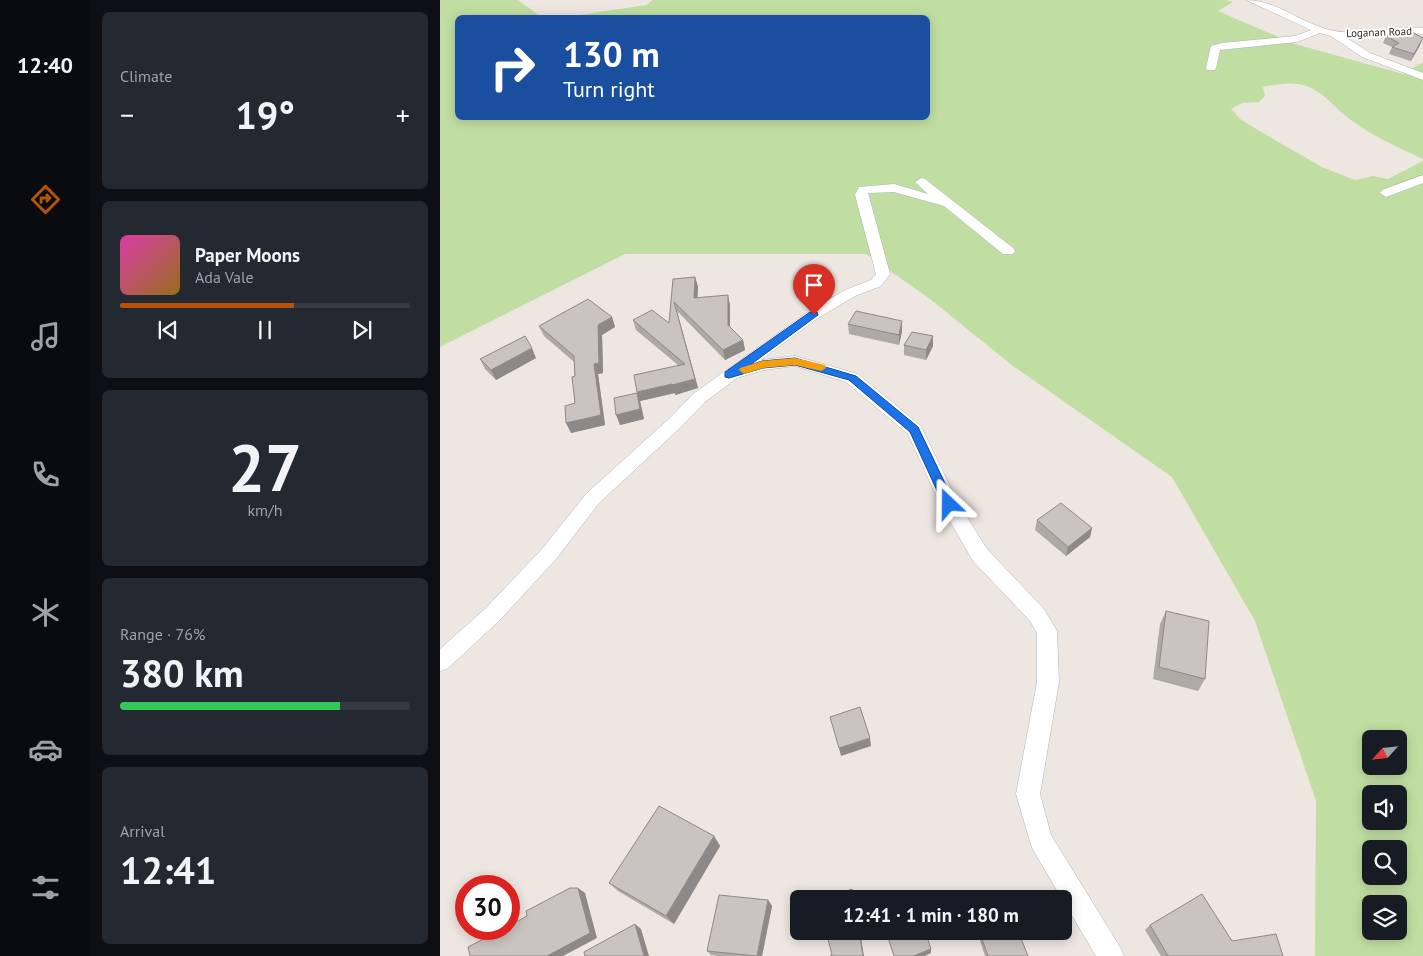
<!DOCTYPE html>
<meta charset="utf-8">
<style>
:root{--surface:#171b24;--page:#242831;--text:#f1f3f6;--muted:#9ea1a6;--line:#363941;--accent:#b45309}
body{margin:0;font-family:"PT Sans",sans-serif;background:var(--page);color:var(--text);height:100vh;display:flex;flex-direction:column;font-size:19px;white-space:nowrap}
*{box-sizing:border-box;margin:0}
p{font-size:16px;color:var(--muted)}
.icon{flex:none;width:28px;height:28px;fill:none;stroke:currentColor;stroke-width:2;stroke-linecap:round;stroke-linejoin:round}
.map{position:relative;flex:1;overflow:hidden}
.drawer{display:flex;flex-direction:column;gap:12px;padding:12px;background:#0d0f14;width:350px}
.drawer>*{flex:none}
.banner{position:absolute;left:15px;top:15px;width:475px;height:105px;border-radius:8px;box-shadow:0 2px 12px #0003;background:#1a4fa0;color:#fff;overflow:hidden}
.needle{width:32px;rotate:243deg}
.fabs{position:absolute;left:922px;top:730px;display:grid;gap:10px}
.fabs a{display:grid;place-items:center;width:45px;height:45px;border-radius:8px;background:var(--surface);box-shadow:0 2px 12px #0003;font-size:25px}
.speed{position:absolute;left:15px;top:875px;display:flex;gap:10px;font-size:25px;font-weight:700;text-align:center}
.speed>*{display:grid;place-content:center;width:65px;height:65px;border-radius:50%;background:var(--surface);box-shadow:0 2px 12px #0003;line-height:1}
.speed .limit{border:8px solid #d22;background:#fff;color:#111}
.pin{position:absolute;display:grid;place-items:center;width:42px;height:42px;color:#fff;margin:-51px -21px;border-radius:50% 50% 50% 0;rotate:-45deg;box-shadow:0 0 5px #0007}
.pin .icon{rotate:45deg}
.me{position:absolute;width:55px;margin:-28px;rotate:337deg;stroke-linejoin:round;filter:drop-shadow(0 0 4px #0008)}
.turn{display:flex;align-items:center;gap:18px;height:105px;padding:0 25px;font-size:22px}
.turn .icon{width:65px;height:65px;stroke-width:2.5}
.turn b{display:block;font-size:35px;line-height:42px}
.big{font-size:38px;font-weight:600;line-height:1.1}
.drawer .card{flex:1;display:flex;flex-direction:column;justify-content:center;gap:8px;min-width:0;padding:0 18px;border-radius:8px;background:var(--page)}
.drawer .dial{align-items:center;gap:0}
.dial b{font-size:65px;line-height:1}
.song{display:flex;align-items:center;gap:15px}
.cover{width:60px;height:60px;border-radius:8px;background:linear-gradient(135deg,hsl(320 70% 55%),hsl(40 70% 35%))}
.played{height:5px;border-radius:2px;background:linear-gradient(90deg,var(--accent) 60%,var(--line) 60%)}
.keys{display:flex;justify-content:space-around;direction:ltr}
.heat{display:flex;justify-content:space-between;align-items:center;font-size:28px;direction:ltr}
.charge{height:8px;border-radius:4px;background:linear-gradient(90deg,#34c759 76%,var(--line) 0)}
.trip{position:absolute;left:350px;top:890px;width:282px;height:50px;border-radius:8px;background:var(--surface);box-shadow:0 2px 12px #0003;font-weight:600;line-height:50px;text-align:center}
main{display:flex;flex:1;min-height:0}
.tabs{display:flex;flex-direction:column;width:90px;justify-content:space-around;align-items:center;background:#090b0e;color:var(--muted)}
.tabs .icon{width:35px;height:35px}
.tabs .selected{color:var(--accent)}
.tabs b{font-size:22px;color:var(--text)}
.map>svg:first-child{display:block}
.green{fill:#c0dea2;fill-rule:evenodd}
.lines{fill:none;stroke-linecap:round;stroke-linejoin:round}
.street-casing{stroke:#b1b5bc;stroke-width:1}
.street{fill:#fff;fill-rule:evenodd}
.wall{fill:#ada9a4}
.shaded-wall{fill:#8d8986}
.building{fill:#c9c4bf;stroke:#8d8986}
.route{fill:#1a73e8;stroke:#114b97}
.slow{fill:#f59e0b}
.labels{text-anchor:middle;stroke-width:4;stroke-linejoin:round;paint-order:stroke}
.far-street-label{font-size:11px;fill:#2d2d2d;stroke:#fff}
</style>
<main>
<nav class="tabs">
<b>12:40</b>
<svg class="icon selected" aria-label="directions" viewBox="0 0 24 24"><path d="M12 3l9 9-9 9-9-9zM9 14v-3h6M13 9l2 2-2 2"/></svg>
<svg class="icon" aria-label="music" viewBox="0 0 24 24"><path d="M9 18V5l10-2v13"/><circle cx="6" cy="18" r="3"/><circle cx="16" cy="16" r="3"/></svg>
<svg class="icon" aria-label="phone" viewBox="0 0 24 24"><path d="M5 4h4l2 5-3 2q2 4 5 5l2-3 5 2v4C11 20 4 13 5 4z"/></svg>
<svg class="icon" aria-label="climate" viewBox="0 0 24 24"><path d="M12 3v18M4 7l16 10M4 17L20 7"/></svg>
<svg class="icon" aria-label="car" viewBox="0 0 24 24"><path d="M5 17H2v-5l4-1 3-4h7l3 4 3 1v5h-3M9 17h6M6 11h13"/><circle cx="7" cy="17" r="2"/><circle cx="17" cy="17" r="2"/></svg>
<svg class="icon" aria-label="filters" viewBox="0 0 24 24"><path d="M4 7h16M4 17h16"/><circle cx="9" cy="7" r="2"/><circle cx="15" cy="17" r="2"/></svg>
</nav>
<section class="drawer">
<div class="card"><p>Climate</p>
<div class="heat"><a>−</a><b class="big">19°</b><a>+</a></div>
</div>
<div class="card">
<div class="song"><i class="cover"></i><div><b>Paper Moons</b><p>Ada Vale</p></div></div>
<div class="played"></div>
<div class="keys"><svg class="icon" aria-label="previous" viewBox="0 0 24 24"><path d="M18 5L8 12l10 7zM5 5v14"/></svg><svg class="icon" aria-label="pause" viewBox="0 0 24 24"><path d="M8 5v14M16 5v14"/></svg><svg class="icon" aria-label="next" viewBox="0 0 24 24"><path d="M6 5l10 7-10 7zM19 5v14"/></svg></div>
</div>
<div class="card dial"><b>27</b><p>km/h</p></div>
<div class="card"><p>Range · 76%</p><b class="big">380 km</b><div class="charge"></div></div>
<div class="card"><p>Arrival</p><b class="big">12:41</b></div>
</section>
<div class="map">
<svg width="983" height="956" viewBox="0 0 983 956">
<rect width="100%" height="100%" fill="#ede6e1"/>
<path class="green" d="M0 0H78L100 16 109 17 18 18V118H488V18L127 17 206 5 213 0H786L793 2 778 11 855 44 963 74 983 62V159C955 146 926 133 902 113 892 104 882 92 869 87 853 81 839 84 823 87L825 96 819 102 802 103 791 109 800 119 828 136 882 167 915 180 933 176 948 179 983 161V956H875L876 801 815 621 732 477 573 366 490 299 426 254H185L0 347ZM931 739H959V766H931ZM931 794H959V821H931ZM931 849H959V876H931ZM931 904H959V931H931Z"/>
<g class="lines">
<g class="street-casing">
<g id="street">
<path d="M806 0C837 0 863 25 894 31 923 36 953 26 983 28V34L964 33 907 38 930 53 983 73V80L922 57 891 36 880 33 857 42 780 50 776 68 775 70H767L766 68 771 46 782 43 855 36 871 30Z"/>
<polygon points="983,175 983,183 946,197 940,193 942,190"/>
<polygon points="481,178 485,179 573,248 575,251 573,254 563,254 504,206 454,192 428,193 450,274 441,286 415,296 378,318 321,360 355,356 418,374 481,426 517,501 547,549 604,609 617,631 619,682 600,794 611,835 680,947 684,956 656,956 624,902 624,899 622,899 592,848 576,794 597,682 597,633 590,621 533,561 500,504 468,434 406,382 355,366 324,370 297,378 265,402 242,426 159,503 116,559 59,621 7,669 0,671 0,649 45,609 102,549 147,493 230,418 253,394 368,312 405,290 431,280 436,274 415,195 419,187 454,184 488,194 475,182"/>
</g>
</g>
<use href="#street" class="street"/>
</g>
<g class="wall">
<polygon points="946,36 980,45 971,61 949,54 952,47 943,43"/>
<polygon points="255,277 258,287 257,298 290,305 290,328 303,340 305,350 285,360 237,311 258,388 235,395 235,393 200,401 204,419 180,425 197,393 238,365 196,330 193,320 229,323 233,279"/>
<polygon points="172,317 175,327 162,335 163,373 158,374 165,425 131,433 135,403 134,362 104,336 99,326"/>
<polygon points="408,324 462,331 459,345 409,334"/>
<polygon points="493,336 493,346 486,360 464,355 464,345"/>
<polygon points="96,358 56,380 45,369 40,359"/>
<polygon points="597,520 652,528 650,537 626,556 595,530"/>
<polygon points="726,611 765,679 758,691 713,679 720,624"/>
<polygon points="274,836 280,846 234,924 178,891 169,883"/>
<polygon points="328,900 332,906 322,956 278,956 271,955 267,951"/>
<polygon points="710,925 792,941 843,956 721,956 705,930"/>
<polygon points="537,931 578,931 588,956 545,956"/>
</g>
<g class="shaded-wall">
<polygon points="983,38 980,45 971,61 974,54"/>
<polygon points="255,277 258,287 257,308 254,298"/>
<polygon points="288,295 290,305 290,335 288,325"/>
<polygon points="234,302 258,388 235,395 235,393 200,401 204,419 180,425 176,415 197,393 197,392 255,379"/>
<polygon points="172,317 175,327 162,335 163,373 158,374 165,425 131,433 126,423 154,364 158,325"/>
<polygon points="462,321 462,331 459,345 459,335"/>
<polygon points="493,336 493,346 486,360 486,350"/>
<polygon points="303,340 305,350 285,360 283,350"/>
<polygon points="92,348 96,358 56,380 51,370"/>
<polygon points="652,528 650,537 626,556 628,547"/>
<polygon points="430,738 431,746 401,756 399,748"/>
<polygon points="274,836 280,846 234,924 226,916"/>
<polygon points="138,888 145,893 157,938 123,956 107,956"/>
<polygon points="328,900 332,906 322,956 317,956"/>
<polygon points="195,924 201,929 209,956 204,956"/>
<polygon points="419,931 420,931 424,956 423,956"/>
<polygon points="491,949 491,953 485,956 473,956"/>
</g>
<g class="building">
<polygon points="970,31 983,38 974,54 952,47 959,43 946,36"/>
<polygon points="255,277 254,298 288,295 288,325 303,340 283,350 234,302 255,379 232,385 232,384 197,392 194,375 245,364 193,320 212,310 229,323 233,279"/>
<polygon points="148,299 172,317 158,325 159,363 154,364 161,415 126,423 125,406 135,403 132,377 135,376 134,356 99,326"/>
<polygon points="416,311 462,321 459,335 408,324"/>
<polygon points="472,332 493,336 486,350 464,345"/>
<polygon points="85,336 92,348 51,370 40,359"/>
<polygon points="197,393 200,409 176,415 174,398"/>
<polygon points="621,503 652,528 628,547 597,520"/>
<polygon points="726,611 769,621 765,679 719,667"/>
<polygon points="420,707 430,738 399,748 390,717"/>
<polygon points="219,806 274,836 226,916 169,883"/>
<polygon points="130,888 138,888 150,933 107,956 30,956 28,947 63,929 69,929 69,926 87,916 86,911"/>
<polygon points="412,889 414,899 387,899"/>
<polygon points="563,892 566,899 547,899"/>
<polygon points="762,894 792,941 836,934 843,956 728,956 710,925"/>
<polygon points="279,895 328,900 317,956 267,951"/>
<polygon points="195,924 204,956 145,956 144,952"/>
<polygon points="386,931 419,931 423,956 390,956 392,955"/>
<polygon points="446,931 485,931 491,949 473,956 454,956"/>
<polygon points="539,931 578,931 588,956 548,956"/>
</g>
<polygon class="route" points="370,312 377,312 378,315 310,365 322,361 355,358 416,376 478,427 515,504 513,508 505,508 470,432 409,380 355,365 323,368 289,378 285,377 285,372"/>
<polygon class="slow" points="355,358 385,365 386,368 381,371 355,365 323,368 304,374 299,370 300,368 322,361"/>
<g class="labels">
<g class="far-street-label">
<text transform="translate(939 32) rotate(-2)" y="4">Loganan Road</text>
</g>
</g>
</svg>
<div class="fabs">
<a><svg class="needle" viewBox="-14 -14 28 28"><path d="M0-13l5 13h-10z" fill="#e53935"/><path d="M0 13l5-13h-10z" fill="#9ea1a6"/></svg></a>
<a><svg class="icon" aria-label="sound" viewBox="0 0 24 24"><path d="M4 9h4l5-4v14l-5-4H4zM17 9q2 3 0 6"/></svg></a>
<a><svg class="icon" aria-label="search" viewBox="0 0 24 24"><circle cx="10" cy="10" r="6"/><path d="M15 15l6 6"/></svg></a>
<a><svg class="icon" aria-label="layers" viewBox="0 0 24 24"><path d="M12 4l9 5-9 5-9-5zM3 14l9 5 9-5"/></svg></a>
</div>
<div class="speed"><div class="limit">30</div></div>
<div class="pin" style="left:374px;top:315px;background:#d93025"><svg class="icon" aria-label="arrive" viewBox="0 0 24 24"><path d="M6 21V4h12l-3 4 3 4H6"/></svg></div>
<svg class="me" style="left:509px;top:504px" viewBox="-20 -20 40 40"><path d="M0-17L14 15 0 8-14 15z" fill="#1a73e8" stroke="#fff" stroke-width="4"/></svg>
<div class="trip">12:41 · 1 min · 180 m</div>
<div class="banner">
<div class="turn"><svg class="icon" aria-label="right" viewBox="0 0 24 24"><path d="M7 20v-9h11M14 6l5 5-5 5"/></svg><div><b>130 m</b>Turn right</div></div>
</div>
</div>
</main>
